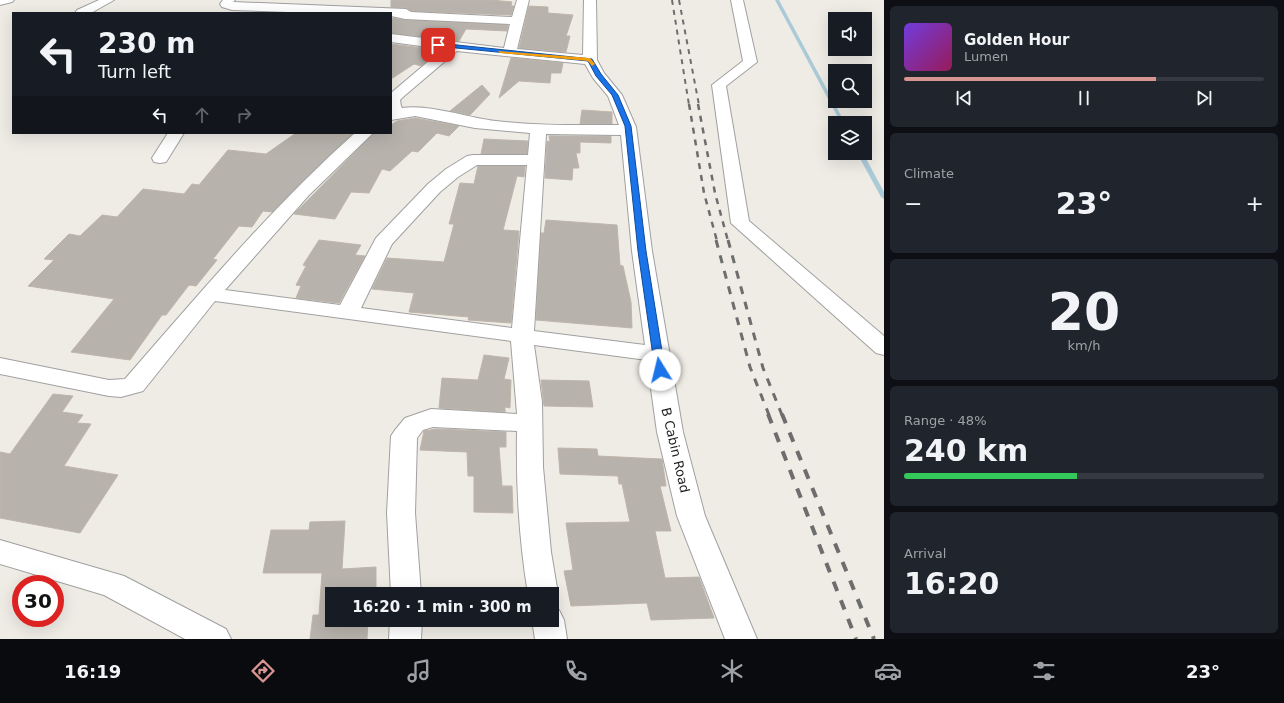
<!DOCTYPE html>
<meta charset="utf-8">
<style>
:root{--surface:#171b24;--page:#20242c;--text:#f1f3f6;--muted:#9ea1a6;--line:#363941;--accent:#d89490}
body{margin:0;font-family:"DejaVu Sans",sans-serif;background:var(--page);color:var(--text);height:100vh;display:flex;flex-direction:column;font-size:15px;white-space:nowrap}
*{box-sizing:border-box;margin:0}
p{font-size:13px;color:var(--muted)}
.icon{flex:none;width:22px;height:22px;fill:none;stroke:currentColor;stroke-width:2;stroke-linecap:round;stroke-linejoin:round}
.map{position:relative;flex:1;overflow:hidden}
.side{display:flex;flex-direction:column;gap:6px;padding:6px;background:#0d0f14;width:400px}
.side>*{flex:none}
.top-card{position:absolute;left:12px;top:12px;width:380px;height:122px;border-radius:0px;box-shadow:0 4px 16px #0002;background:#171b24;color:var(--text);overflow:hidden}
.fabs{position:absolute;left:828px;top:12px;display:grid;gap:8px}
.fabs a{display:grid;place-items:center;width:44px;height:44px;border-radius:0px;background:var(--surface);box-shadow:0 4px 16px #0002;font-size:20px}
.speed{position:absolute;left:12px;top:575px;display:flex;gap:8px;font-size:20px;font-weight:700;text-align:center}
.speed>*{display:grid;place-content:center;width:52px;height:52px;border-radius:50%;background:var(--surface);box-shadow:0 4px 16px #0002;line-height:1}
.speed .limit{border:6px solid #d22;background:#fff;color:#111}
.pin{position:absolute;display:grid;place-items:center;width:34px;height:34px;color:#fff;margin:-17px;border-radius:8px;box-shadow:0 2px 6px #0006}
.me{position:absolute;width:44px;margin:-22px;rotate:351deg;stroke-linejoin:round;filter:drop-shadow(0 0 3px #0008)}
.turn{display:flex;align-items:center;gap:14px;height:84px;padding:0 20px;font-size:18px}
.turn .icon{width:52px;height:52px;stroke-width:2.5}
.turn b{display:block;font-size:28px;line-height:34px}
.lanes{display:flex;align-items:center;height:38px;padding:0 20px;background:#0003;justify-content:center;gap:20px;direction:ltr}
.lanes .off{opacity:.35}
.big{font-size:30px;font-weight:700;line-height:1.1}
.side .card{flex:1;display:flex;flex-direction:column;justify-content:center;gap:6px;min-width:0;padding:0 14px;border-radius:6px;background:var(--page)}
.side .dial{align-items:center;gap:0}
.dial b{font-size:52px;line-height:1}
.song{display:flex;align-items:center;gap:12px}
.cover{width:48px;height:48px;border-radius:6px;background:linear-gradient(135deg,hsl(260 70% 55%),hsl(330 70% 35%))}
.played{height:4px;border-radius:2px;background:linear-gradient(90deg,var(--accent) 70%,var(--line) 70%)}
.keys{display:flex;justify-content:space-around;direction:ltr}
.heat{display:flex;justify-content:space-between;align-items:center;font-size:22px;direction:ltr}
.charge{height:6px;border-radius:3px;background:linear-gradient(90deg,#34c759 48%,var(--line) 0)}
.trip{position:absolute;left:325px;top:587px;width:234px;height:40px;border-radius:0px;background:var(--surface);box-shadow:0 4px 16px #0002;font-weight:700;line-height:40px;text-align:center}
.dock{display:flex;height:64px;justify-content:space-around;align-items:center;background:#090b0e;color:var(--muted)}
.dock .icon{width:28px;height:28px}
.dock .current{color:var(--accent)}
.dock b{font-size:18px;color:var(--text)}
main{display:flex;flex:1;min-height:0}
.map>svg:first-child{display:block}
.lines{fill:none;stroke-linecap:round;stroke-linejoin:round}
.stream{fill:#abcad8;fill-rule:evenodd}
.building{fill:#b8b2ac;stroke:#bfb5aa}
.minor-casing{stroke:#a0a0a0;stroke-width:2}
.minor{fill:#fff;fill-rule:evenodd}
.rail-far3{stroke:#6d6d6d;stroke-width:2;stroke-dasharray:5 5;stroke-linecap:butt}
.rail-far2{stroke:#6d6d6d;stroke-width:2.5;stroke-dasharray:6 6;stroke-linecap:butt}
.rail-far1{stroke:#6d6d6d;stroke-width:3;stroke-dasharray:8 8;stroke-linecap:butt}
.rail{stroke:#6d6d6d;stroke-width:4;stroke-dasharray:10 10;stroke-linecap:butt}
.route{fill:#1a73e8;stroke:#114b97}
.slow{fill:#f59e0b}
.labels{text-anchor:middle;stroke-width:3;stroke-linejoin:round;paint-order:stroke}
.street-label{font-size:13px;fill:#1f1f1f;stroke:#fff}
</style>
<main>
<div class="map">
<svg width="884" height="639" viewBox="0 0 884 639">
<rect width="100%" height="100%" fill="#efece6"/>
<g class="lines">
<g class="stream">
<polygon points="775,0 779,0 845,123 841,123"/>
<polygon points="857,153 863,153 884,192 884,199 881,197"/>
</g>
</g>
<g class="building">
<polygon points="391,0 491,0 512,2 511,6 514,6 511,15 411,11 406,8 391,7"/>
<polygon points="529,6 548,7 548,13 573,15 566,36 570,36 566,52 519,48"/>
<polygon points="391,18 405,20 508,25 507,31 466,29 459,41 391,33"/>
<polygon points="391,44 439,50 421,66 414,64 391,79"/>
<polygon points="511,58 563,63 561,73 551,73 550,83 519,81 499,98"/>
<polygon points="482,85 490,94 470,115 450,111"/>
<polygon points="582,110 612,112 612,124 580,124"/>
<polygon points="415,118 459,126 449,136 437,133 418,152 412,151 390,171 382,169 369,193 351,192 335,219 294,214 374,133 391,133 391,125 397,121"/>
<polygon points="296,133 353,133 272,212 263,211 252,227 239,226 213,259 217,260 196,286 189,285 166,315 162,315 130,360 71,352 114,299 28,286 54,260 44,259 69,234 80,236 102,215 117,217 143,189 184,194 192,184 199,185 228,150 266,154"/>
<polygon points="549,136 611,136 611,143 580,142 580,153 576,153 579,168 573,168 572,180 545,178 547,141 550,142"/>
<polygon points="484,139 528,141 527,154 481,154"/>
<polygon points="478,166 525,166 524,177 517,176 503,230 519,231 511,323 468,320 469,317 409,312 414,293 372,289 387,258 444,262 454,224 449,224 460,183 474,184"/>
<polygon points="546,220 617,225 620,265 623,266 631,302 632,328 536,320 541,233 544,233"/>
<polygon points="319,240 361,245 355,255 365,256 339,303 296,298 301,286 296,285 306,266 303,265"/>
<polygon points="484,355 509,358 504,379 511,380 510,408 505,407 505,412 439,408 442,378 478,380"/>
<polygon points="541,380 589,381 593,407 544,406"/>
<polygon points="53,394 73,396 62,412 83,415 77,423 91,424 64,466 118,475 80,533 0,518 0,452 10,454"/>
<polygon points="437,429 506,432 506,447 499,447 502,486 512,486 513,513 474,512 474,476 468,476 467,452 420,450 424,431"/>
<polygon points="558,448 597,449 598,456 662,459 666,486 660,486 671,531 655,531 665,578 699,577 714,618 651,620 647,603 571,606 564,571 573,570 566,523 630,522 622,484 619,484 618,476 560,474"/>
<polygon points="345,521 342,569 376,567 376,594 332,594 332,620 368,620 367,639 310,639 313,615 319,615 322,573 263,573 271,530 309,530 310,522"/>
</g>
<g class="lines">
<g class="minor-casing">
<g id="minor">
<polygon points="0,0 14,0 12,2 0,5"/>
<polygon points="99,0 114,0 91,13 75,13 77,10"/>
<path d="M223 0H235L233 2 406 9 411 12 512 17 517 0H529L517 49 583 55 584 0H596L597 60 604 73 622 95 636 127 652 251 683 432 705 516 757 639H725L677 516 657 432 647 360 534 345 542 402 543 467 551 552 558 594 552 604V594H528C519 540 516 486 517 431L433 427 423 430 417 438 415 513 421 594H391L387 513 391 436 395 430 405 418 431 409 517 414 511 341 215 301 143 391 121 397 109 396 0 374V358L109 380 125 379C199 294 271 208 355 133H373L309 195 225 290 340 305 376 238 428 184 446 169 467 156 473 155H528L530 133 475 128 415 116 391 120V93L443 49 391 42V34L504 48 510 24 405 19 391 16V13H316L232 10 222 7 220 4ZM457 51 585 64 593 78 608 96 619 125C578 125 537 126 496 121 468 118 430 104 402 108L401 106 400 100 403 97ZM546 134 621 135 632 251 645 345 534 331ZM477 165H527L512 328 361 308 392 244 440 192 458 177Z"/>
<polygon points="731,0 743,0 757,62 726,86 749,221 884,336 884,355 876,353 731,223 712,85 743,61"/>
<polygon points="168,133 184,133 166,162 160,163 154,162 152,158"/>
<polygon points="0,540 124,576 226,629 231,639 185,639 104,595 0,564"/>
<polygon points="552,608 559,610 564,620 567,639 535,639 532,620 552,620"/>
<polygon points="390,620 422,620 421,639 389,639"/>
</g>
</g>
<use href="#minor" class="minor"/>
<g class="rail-far3">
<polyline points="672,0 689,105"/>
<polyline points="679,0 699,105"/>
</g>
<g class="rail-far2">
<polyline points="689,104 704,193 717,241"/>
<polyline points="698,104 715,193 728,241"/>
</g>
<g class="rail-far1">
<polyline points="716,240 750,367 769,415"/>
<polyline points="728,240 763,368 782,415"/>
</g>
<g class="rail">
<polyline points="768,414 856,639"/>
<polyline points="782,414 874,639"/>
</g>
</g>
<polygon class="route" points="438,43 592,59 601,74 618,95 631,126 646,251 665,370 664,372 660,373 655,370 638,251 625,126 612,95 596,76 588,61 436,46"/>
<polygon class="slow" points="498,51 590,58 595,64 592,66 588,61 500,53"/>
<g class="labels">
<g class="street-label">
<text transform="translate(676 450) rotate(77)" y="5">B Cabin Road</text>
</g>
</g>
</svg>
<div class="fabs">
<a><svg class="icon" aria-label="sound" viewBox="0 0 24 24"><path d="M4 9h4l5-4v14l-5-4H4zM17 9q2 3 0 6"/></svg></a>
<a><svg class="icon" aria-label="search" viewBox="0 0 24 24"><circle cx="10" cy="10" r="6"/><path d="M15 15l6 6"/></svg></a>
<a><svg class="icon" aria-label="layers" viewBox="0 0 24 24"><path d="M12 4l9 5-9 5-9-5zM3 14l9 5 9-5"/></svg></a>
</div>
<div class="speed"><div class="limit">30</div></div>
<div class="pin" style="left:438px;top:45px;background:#d93025"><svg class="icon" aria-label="arrive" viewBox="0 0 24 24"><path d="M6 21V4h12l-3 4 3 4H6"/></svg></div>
<svg class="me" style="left:660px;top:370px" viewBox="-20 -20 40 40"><circle r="19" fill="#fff"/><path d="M0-13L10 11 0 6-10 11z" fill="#1a73e8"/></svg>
<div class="trip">16:20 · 1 min · 300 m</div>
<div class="top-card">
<div class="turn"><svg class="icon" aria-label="left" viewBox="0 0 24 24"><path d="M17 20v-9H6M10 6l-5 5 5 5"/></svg><div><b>230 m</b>Turn left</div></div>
<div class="lanes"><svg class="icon" aria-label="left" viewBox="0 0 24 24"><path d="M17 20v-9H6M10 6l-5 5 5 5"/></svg><svg class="icon off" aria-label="ahead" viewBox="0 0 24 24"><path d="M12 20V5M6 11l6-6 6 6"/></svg><svg class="icon off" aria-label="right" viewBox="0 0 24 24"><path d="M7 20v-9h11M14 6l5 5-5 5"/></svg></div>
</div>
</div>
<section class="side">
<div class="card">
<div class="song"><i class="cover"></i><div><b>Golden Hour</b><p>Lumen</p></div></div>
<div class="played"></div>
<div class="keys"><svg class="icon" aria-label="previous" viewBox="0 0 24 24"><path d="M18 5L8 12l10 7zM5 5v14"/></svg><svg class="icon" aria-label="pause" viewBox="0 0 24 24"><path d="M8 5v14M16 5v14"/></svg><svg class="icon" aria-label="next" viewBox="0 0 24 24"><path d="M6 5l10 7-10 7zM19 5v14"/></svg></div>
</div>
<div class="card"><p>Climate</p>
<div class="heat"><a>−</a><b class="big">23°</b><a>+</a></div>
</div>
<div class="card dial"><b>20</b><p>km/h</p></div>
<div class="card"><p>Range · 48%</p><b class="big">240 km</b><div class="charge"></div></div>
<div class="card"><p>Arrival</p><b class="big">16:20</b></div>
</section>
</main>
<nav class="dock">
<b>16:19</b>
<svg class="icon current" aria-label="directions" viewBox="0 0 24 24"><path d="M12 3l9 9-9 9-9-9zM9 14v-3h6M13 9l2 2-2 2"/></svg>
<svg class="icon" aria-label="music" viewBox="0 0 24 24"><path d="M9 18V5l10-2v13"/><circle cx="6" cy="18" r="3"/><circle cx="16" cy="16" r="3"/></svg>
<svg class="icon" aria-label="phone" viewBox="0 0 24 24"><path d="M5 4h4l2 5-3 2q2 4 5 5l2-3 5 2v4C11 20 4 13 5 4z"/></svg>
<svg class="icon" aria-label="climate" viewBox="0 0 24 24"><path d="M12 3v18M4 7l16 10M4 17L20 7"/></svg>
<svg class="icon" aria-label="car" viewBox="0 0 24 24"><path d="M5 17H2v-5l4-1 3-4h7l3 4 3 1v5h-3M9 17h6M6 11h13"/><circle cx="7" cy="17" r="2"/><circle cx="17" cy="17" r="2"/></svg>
<svg class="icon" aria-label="filters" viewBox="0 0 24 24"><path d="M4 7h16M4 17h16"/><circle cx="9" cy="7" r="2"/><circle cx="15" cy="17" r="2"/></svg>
<b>23°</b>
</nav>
